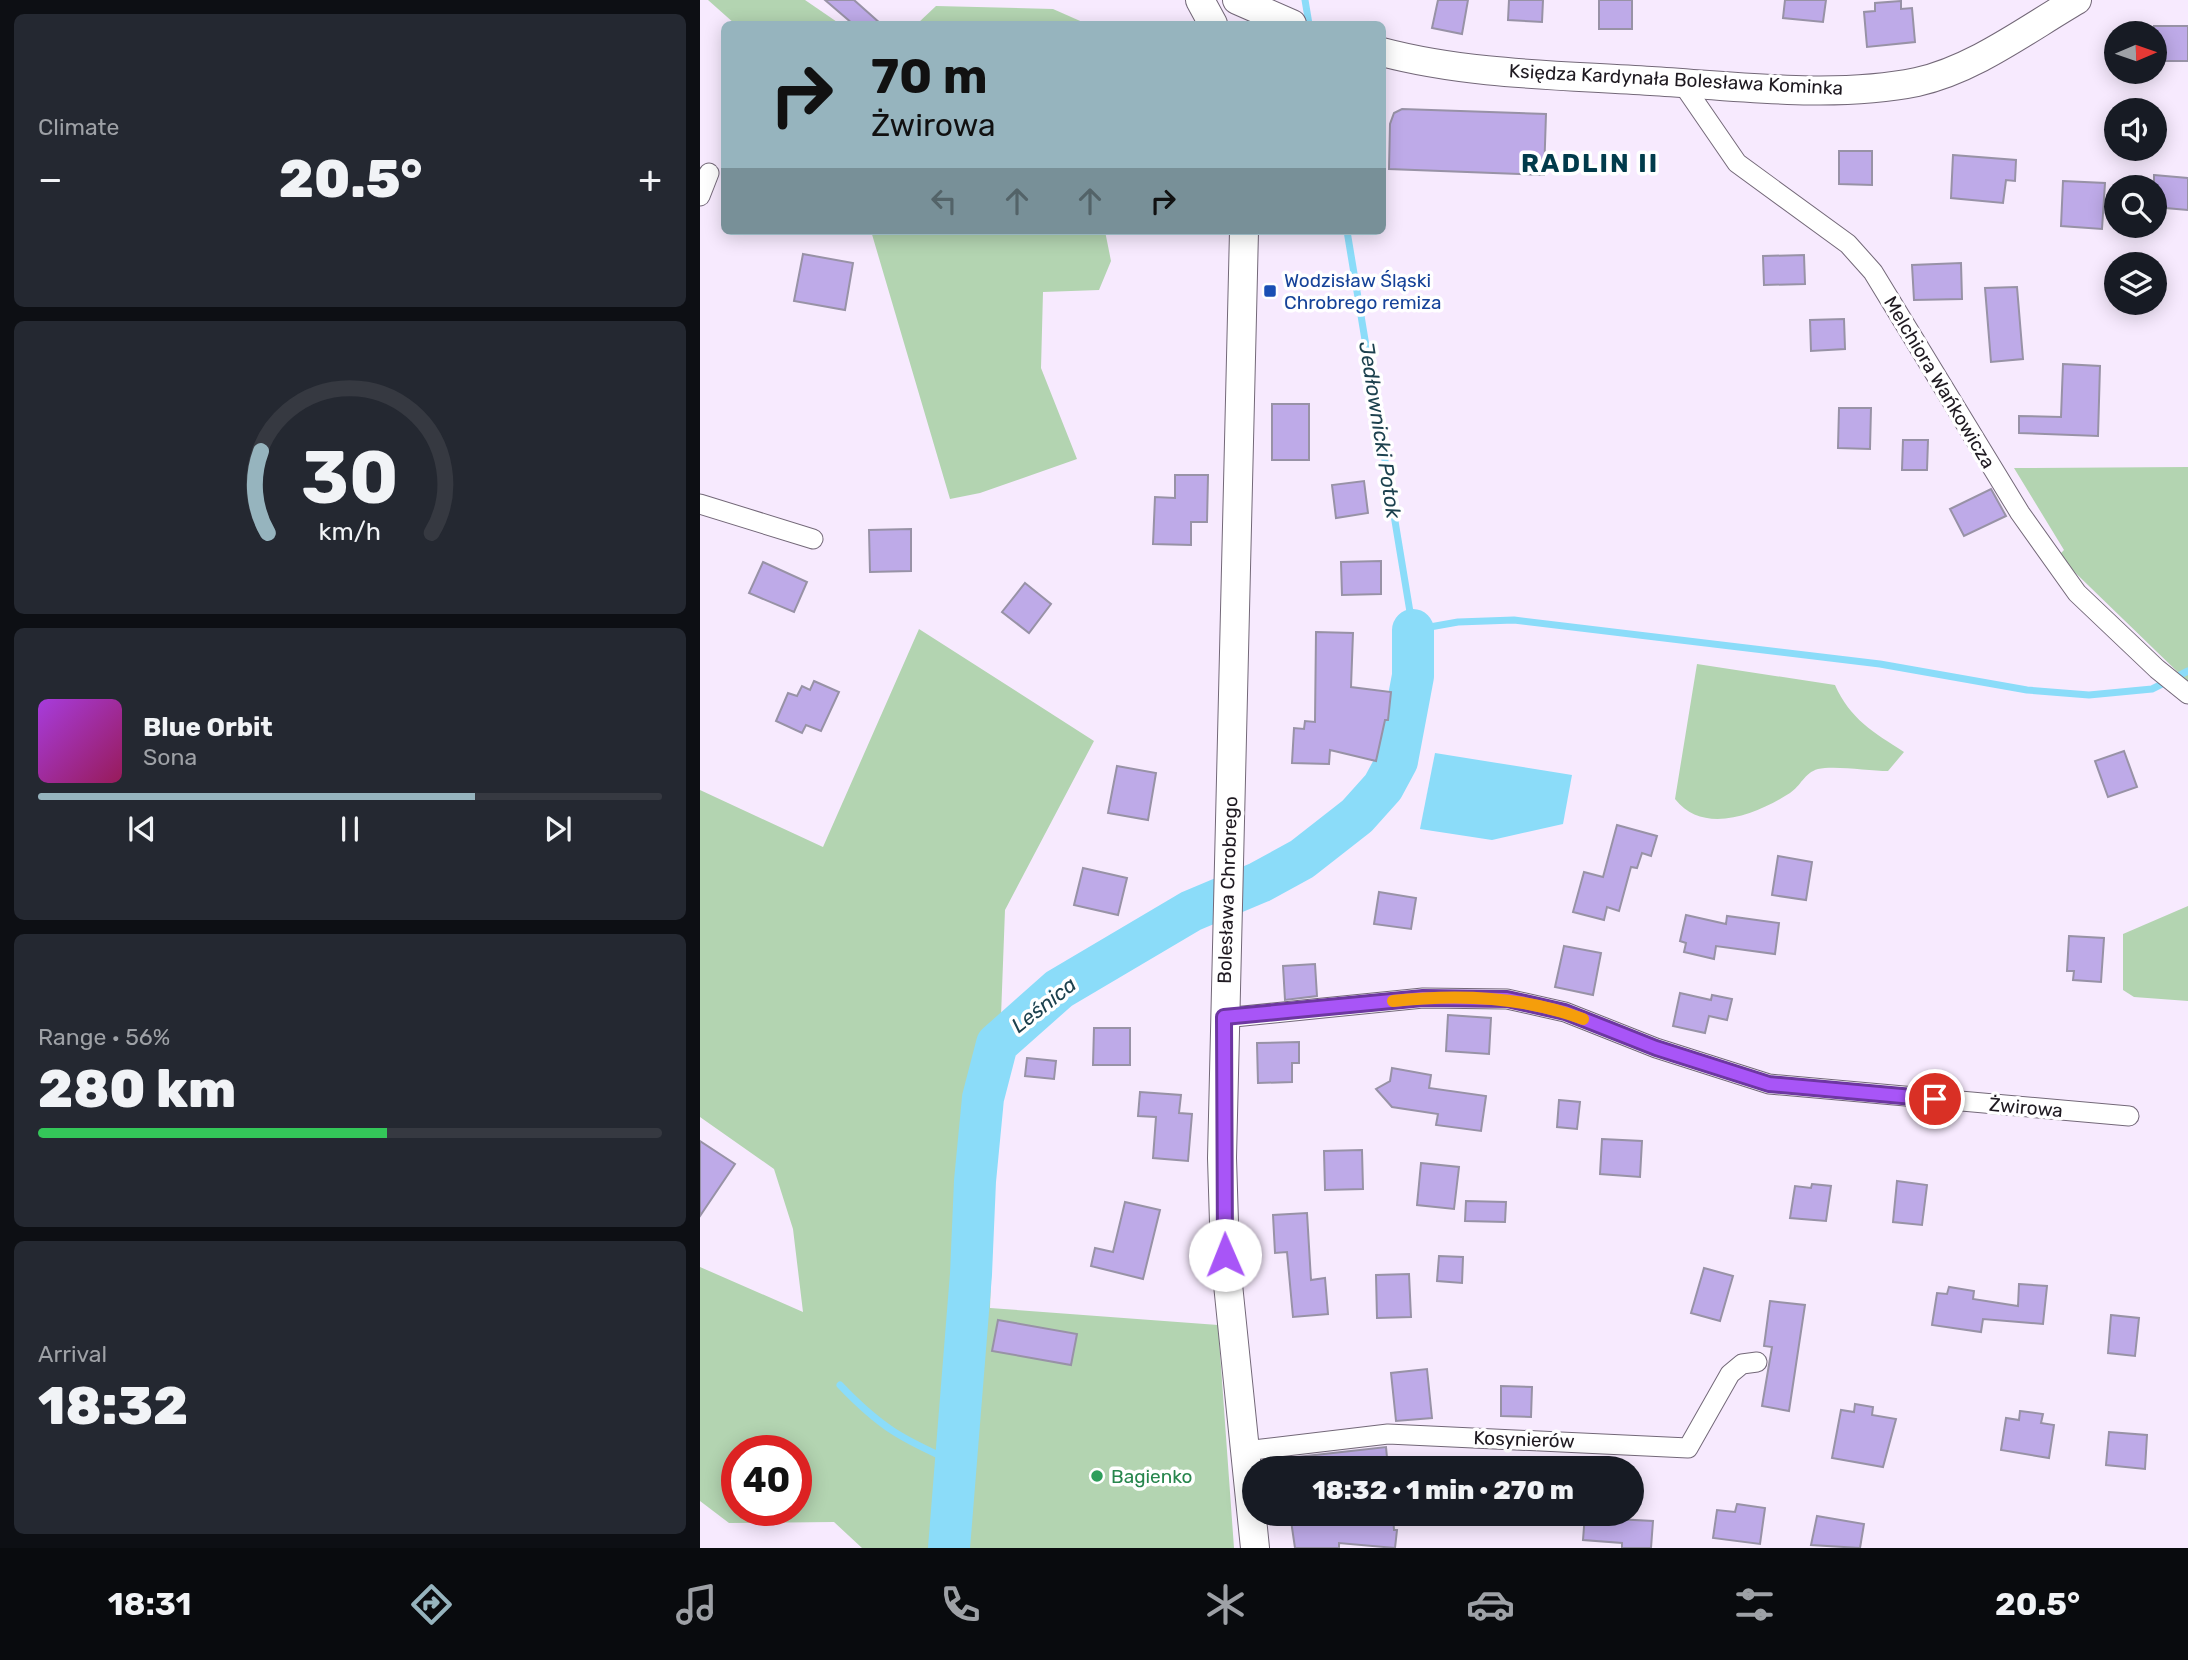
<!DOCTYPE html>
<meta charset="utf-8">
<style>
:root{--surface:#171b24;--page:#242831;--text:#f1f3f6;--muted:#9ea1a6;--line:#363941;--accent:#96b4be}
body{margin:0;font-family:Rubik,sans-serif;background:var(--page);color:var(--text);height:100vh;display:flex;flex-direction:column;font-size:26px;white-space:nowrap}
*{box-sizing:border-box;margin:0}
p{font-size:23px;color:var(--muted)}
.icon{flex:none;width:38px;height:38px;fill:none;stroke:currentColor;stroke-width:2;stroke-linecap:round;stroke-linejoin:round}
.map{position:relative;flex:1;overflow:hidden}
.drawer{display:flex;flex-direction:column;gap:14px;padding:14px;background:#0d0f14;width:700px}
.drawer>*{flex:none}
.top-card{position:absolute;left:21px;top:21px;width:665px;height:214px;border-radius:10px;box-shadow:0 4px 18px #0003;background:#96b4be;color:#111;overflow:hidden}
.needle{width:46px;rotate:88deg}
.buttons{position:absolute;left:1404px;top:21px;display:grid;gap:14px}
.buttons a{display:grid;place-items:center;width:63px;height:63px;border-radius:50%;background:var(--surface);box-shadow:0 4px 18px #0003;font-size:35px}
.speed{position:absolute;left:21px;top:1435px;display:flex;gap:14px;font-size:35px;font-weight:700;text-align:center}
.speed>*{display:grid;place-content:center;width:91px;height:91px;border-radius:50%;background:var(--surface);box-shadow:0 4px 18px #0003;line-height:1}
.speed .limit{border:10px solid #d22;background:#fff;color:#111}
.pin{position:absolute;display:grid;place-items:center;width:60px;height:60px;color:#fff;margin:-30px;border:4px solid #fff;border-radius:50%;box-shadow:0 2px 7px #0007}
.me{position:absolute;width:77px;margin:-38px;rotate:359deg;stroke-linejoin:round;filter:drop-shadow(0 0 5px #0008)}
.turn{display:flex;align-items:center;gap:24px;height:147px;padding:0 35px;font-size:32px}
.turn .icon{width:91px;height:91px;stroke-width:2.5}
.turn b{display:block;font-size:49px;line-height:60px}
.lanes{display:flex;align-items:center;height:66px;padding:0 35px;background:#0003;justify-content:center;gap:35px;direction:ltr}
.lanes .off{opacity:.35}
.big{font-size:52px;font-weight:800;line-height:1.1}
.drawer .card{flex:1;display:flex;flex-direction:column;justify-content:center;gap:10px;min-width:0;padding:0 24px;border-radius:10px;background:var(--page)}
.drawer .dial{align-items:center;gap:0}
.dial svg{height:182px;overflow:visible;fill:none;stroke:var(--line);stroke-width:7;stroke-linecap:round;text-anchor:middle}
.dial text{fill:var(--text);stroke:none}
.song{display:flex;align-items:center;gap:21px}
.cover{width:84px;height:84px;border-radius:10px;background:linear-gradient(135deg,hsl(280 70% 55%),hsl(330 70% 35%))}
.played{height:7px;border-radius:4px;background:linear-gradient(90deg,var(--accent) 70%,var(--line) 70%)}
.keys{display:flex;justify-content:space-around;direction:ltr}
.heat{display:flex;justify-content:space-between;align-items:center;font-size:38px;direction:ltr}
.charge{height:10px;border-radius:5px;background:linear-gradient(90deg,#34c759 56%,var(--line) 0)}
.trip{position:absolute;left:542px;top:1456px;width:402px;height:70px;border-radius:35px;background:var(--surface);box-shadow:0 4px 18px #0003;font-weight:800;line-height:70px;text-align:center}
.menu{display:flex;height:112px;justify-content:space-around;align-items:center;background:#090b0e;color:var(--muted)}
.menu .icon{width:49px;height:49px}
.menu .active{color:var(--accent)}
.menu b{font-size:32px;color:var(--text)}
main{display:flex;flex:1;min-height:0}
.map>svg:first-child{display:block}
.green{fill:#b3d4b1;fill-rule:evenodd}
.water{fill:#8bdcf9}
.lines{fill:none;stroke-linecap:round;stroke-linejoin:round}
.stream{stroke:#8bdcf9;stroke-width:7}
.river{stroke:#8bdcf9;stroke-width:42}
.building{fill:#beaae8;stroke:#9892a6;stroke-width:2}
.street-casing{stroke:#736878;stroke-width:21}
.secondary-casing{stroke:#736878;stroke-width:30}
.street{stroke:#fff;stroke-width:19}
.secondary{stroke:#fff;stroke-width:28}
.route-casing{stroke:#6d37a1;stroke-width:18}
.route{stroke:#a855f7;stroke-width:12}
.slow{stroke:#f59e0b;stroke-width:12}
.transit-dot{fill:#1a4fb4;stroke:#fff;stroke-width:2.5}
.leisure-dot{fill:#2e9e5b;stroke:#fff;stroke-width:2.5}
.labels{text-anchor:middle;stroke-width:7;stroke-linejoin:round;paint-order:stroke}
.street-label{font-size:19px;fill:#1f1a21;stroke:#fff}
.transit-label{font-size:19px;fill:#164399;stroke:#fff;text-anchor:start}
.leisure-label{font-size:19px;fill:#27864d;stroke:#fff;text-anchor:start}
.water-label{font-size:21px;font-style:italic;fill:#1c414e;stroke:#fff}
.district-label{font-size:26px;font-weight:bold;letter-spacing:2px;fill:#013b4b;stroke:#fff}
</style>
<main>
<section class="drawer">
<div class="card"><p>Climate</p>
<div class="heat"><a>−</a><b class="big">20.5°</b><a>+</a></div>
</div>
<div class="card dial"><svg viewBox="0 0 100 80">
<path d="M14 69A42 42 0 1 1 86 69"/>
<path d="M14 69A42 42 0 0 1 11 33" stroke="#96b4be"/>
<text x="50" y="56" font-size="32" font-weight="700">30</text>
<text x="50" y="72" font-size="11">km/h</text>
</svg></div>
<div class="card">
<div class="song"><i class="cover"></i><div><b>Blue Orbit</b><p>Sona</p></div></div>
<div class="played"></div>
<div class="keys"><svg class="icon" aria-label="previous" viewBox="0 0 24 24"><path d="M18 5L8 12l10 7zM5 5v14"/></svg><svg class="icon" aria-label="pause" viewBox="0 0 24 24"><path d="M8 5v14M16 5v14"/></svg><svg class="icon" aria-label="next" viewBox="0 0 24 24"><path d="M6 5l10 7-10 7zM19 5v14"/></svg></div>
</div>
<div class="card"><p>Range · 56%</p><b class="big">280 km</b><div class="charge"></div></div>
<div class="card"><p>Arrival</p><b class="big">18:32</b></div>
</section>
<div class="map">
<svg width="1488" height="1548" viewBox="0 0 1488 1548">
<rect width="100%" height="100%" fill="#f7eafe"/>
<g class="green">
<polygon points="8,0 105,0 140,24 35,24"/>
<polygon points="236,6 353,9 387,24 217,24"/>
<polygon points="171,231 405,231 411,261 399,290 343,292 341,368 377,459 280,493 250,499"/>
<polygon points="1488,467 1488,682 1358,556 1364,550 1314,468"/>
<path d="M219 629 394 741 305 910 290 1308 518 1325 534 1548H162L134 1522 29 1523 0 1501V1267L103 1312 93 1229 74 1169 0 1117V790L123 847ZM37 1451H96V1510H37Z"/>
<path d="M997 664 1135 685C1150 719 1173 732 1204 752L1188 771C1170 771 1134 765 1118 769 1104 773 1101 786 1090 793 1057 814 1004 836 975 799Z"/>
<polygon points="1488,906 1488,1001 1434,997 1423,990 1423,934"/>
</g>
<polygon class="water" points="735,753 872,775 863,824 792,840 720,829"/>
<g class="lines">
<g class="stream">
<polyline points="605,0 609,24"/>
<polyline points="647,231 713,630 758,622 814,620 1180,664 1327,690 1389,695 1452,689 1488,671"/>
<path d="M140 1385C181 1428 202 1439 256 1463"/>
</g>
<polyline class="river" points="249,1548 271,1274 275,1181 283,1098 297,1044 359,989 491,911 560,882 602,859 657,816 683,787 697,761 713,676 713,630"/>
</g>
<g class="building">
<polygon points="125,0 154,0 181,24 153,24"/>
<polygon points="738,0 768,0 762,34 732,28"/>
<polygon points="809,0 843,0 842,22 808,20"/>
<rect x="899" y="0" width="33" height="29"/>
<polygon points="1085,0 1126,0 1123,22 1083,18"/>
<polygon points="1201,1 1201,9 1212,8 1215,42 1167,47 1164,12 1175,11 1175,3"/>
<rect x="1454" y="26" width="34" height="35"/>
<polygon points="702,109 846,114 844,175 689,169 690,124 694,113"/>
<polygon points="1139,151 1172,151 1172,185 1139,184"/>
<polygon points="1253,155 1316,160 1315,181 1306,180 1303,203 1251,198"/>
<polygon points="1454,175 1488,178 1488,210 1454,207"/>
<polygon points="1363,181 1405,183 1402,229 1361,226"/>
<polygon points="103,254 153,263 145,310 94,301"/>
<polygon points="1104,255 1105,284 1064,285 1063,256"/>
<polygon points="1261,263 1262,299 1214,300 1212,265"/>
<polygon points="1317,287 1323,359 1291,362 1285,288"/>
<polygon points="1144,319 1145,349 1111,351 1110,320"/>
<polygon points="1363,364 1400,366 1398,436 1319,433 1319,416 1361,417"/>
<rect x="572" y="404" width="37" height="56"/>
<polygon points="1139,408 1171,408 1170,449 1138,448"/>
<polygon points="1203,440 1228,440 1227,470 1202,470"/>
<polygon points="475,475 508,475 507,522 491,522 491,545 453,544 455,497 475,498"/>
<polygon points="664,481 668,513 636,518 632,485"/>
<polygon points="1291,489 1306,516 1264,536 1250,509"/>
<polygon points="211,529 211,571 170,572 169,530"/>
<polygon points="681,561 681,594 642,595 641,562"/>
<polygon points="63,562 107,582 94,612 49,593"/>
<polygon points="325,583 351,604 329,633 302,612"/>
<polygon points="616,632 653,633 651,687 691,692 688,720 685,720 676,761 630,750 629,764 592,763 594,728 604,729 605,721 615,722"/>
<polygon points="114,681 139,692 121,731 106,725 102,733 76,721 88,693 97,696 102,686 110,690"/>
<polygon points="1424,751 1437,787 1408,797 1395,761"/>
<polygon points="417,766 456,773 448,820 408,813"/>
<polygon points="917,825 957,836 951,856 942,853 937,868 931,867 919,911 907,907 904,920 873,912 884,872 903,877"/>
<polygon points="1078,856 1112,862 1106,900 1072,895"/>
<polygon points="383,868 427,878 418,915 374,905"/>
<polygon points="679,892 716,898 711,929 674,924"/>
<polygon points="986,915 1026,924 1027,916 1079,923 1075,954 1016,946 1014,959 984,952 986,943 980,941"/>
<polygon points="1369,936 1404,938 1401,982 1373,980 1374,971 1367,971"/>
<polygon points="864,946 901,953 893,995 855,987"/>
<polygon points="615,964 617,996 585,1000 583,966"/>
<polygon points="980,993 1011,1000 1012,995 1032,999 1027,1020 1009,1016 1005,1033 973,1026"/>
<polygon points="748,1015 791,1018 789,1054 746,1051"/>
<polygon points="394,1028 430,1028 430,1065 393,1065"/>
<polygon points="599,1042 599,1063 592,1063 592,1082 558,1083 557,1043"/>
<polygon points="327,1058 356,1061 354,1079 325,1076"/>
<polygon points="692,1068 731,1075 729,1088 786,1096 781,1131 736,1125 738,1114 692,1107 676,1089 690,1081"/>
<polygon points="440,1092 481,1095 479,1113 492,1114 488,1161 453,1158 456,1117 438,1116"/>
<polygon points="859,1100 880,1102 877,1129 857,1127"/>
<polygon points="902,1139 942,1141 940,1177 900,1174"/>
<polygon points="0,1141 35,1164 0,1216"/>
<polygon points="662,1150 663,1189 625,1190 624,1151"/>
<polygon points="721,1163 759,1167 754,1209 717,1205"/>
<polygon points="1197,1181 1227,1185 1222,1225 1193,1222"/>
<polygon points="1112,1184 1131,1186 1126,1221 1090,1218 1095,1186 1111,1188"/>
<polygon points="766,1201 806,1202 805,1222 765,1221"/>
<polygon points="425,1202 460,1210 443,1279 391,1266 395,1248 413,1252"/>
<polygon points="607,1213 611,1280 625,1278 628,1314 593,1317 587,1252 575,1253 573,1215"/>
<polygon points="739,1256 763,1257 762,1283 737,1281"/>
<polygon points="1004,1268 1033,1276 1020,1321 991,1313"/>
<polygon points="709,1274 711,1317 677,1318 676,1275"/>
<polygon points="1319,1284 1347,1286 1343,1324 1283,1319 1281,1332 1232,1325 1237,1293 1247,1294 1249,1287 1274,1291 1273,1299 1318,1306"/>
<polygon points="1070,1301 1105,1305 1089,1411 1062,1406 1072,1347 1064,1346"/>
<polygon points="1411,1315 1439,1318 1435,1356 1408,1353"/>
<polygon points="298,1320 377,1334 371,1365 292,1351"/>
<polygon points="727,1369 732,1418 696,1421 691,1373"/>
<polygon points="801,1386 832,1387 831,1417 801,1416"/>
<polygon points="1155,1404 1173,1407 1172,1415 1196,1419 1183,1467 1132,1458 1141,1410 1154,1412"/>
<polygon points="1320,1411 1343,1414 1341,1423 1354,1425 1349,1458 1301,1450 1306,1418 1319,1420"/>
<polygon points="1409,1432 1447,1435 1445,1469 1406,1465"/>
<polygon points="686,1447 688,1468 571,1468 571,1460"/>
<polygon points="1037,1504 1065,1508 1060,1544 1013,1538 1017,1510 1035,1512"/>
<polygon points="590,1514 693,1514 694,1530 697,1530 695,1548 639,1543 639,1548 595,1548"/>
<polygon points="885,1514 917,1514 916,1519 953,1521 951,1548 922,1548 922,1543 883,1540"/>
<polygon points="1117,1516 1164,1524 1160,1548 1111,1545"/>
</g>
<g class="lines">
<g class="street-casing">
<g id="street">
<polyline points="982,83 1037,163 1148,244 1173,272 1320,513 1377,593 1457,669 1488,694"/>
<polyline points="0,196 9,173"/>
<polyline points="0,504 113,539"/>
<polyline points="524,1018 723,998 807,999 865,1012 956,1048 1069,1084 1429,1116"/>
<polyline points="545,1451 688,1434 988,1448 1030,1374 1042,1364 1057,1362"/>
</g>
</g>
<g class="secondary-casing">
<g id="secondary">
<polyline points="500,0 513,24"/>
<polyline points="537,0 592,24"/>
<path d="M682 52C769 75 862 75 951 81 1035 86 1135 99 1217 82 1275 69 1327 29 1377 0"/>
<polyline points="544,231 522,1158 525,1255 555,1548"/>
</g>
</g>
<use href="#street" class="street"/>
<use href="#secondary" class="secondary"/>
</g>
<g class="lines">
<g class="route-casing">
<polyline id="route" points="525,1255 524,1017 723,998 807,999 865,1012 956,1048 1069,1084 1235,1099"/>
</g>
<use href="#route" class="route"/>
<path class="slow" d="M693 1001C756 994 823 996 883 1019"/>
</g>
<rect class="transit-dot" x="563" y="284" width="14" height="14" rx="3.5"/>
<circle class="leisure-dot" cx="397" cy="1476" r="7"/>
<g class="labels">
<g class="street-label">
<text transform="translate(976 79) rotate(3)" y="7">Księdza Kardynała Bolesława Kominka</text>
<text transform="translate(1240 382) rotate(59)" y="7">Melchiora Wańkowicza</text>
<text transform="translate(527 890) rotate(-88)" y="7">Bolesława Chrobrego</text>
<text transform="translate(1326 1107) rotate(5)" y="7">Żwirowa</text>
<text transform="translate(824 1439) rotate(2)" y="7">Kosynierów</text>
</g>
<g class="transit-label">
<text x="584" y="287">Wodzisław Śląski<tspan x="584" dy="22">Chrobrego remiza</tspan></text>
</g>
<g class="leisure-label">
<text x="411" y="1483">Bagienko</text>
</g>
<g class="water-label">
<text transform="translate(680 430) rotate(81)" y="7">Jedłownicki Potok</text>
<text transform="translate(344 1005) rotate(-38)" y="7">Leśnica</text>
</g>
<g class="district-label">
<text x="890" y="172">RADLIN II</text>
</g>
</g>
</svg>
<div class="buttons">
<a><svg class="needle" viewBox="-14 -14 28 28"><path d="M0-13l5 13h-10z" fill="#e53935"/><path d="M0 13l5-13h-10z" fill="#9ea1a6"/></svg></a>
<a><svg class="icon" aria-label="sound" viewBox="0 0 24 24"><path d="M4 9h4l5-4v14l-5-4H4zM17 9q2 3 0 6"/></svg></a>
<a><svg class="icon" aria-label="search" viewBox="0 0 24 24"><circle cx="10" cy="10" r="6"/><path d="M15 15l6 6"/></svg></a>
<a><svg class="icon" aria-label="layers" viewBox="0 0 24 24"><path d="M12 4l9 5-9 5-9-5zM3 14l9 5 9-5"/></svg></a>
</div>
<div class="speed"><div class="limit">40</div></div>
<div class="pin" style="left:1235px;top:1099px;background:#d93025"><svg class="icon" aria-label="arrive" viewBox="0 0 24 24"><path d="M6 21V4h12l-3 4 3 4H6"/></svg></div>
<svg class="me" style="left:525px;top:1255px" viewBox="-20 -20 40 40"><circle r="19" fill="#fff"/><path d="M0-13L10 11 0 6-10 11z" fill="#a855f7"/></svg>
<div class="trip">18:32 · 1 min · 270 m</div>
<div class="top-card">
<div class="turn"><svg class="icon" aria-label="right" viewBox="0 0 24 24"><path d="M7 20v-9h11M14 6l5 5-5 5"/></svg><div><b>70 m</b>Żwirowa</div></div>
<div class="lanes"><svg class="icon off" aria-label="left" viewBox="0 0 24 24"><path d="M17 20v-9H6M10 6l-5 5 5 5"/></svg><svg class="icon off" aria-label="ahead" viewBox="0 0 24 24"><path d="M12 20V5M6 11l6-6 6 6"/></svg><svg class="icon off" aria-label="ahead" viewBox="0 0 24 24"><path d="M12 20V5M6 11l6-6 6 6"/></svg><svg class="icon" aria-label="right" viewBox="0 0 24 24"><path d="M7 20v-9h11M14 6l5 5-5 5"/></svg></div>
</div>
</div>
</main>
<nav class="menu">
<b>18:31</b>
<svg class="icon active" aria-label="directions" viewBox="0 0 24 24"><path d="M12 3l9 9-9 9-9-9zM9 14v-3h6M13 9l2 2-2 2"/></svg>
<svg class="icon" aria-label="music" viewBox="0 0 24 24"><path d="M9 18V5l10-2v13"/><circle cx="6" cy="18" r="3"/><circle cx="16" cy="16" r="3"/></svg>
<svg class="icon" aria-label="phone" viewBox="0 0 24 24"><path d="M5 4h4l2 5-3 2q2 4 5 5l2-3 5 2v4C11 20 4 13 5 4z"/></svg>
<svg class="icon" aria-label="climate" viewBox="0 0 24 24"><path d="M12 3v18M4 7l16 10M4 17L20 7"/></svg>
<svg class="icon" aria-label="car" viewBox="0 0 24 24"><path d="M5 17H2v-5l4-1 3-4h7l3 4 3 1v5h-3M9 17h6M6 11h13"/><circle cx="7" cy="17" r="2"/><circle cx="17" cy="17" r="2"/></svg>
<svg class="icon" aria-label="filters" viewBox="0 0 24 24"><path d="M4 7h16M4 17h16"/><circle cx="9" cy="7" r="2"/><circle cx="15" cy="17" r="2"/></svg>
<b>20.5°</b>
</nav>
